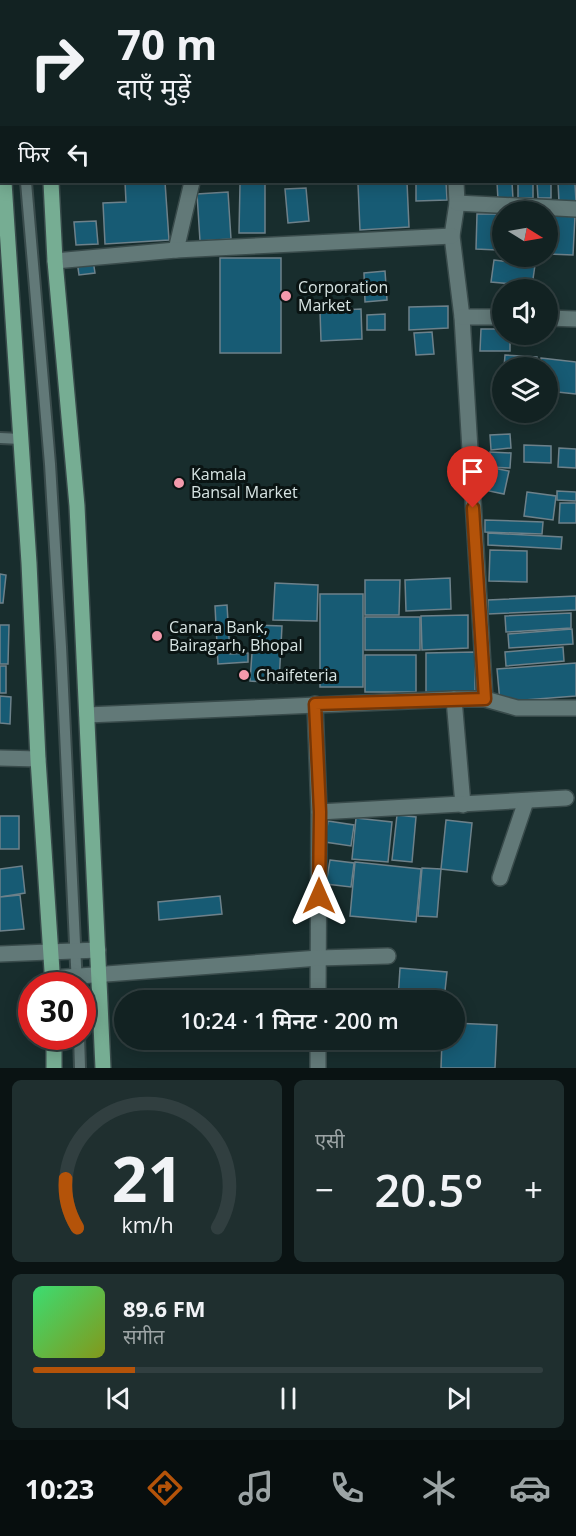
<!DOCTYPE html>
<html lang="hi">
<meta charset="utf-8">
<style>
:root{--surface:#122222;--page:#1f2f2f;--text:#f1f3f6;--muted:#9ca4a5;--line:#313f40;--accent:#b45309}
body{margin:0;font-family:"Open Sans","Noto Sans Devanagari",sans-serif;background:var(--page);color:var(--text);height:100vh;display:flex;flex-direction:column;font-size:22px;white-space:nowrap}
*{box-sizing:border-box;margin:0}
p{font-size:20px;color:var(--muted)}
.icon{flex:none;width:33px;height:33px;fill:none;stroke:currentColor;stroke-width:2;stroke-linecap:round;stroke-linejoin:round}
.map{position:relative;height:1068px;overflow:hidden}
.details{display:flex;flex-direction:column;gap:12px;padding:12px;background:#0a1313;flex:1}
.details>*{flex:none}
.top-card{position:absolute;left:0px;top:0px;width:576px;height:183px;box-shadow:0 3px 15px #0003,0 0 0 2px var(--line);background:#122222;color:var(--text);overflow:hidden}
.needle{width:39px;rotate:101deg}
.buttons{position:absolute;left:492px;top:201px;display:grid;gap:12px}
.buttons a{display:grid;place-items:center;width:66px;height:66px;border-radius:50%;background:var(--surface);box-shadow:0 3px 15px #0003,0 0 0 2px var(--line);font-size:30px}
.speed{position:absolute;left:18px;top:972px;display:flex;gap:12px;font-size:30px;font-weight:700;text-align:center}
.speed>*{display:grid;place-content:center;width:78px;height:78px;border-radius:50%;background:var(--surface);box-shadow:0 3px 15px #0003,0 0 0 2px var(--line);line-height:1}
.speed .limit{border:9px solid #d22;background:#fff;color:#111}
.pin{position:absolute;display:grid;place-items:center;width:51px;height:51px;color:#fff;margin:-62px -26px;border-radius:50% 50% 50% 0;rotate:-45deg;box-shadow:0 0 6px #0007}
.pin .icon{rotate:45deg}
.me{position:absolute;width:66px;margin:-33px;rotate:0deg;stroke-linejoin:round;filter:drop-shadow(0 0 4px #0008)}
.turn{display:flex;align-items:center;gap:21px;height:126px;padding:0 18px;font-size:27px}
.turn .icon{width:78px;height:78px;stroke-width:2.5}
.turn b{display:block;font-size:42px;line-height:51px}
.then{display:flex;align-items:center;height:57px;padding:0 18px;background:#0003;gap:12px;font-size:22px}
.big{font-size:45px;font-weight:600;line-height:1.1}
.details .card{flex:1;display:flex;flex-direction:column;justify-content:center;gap:9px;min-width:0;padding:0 21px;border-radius:9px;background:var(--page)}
.details .dial{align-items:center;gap:0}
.dial svg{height:156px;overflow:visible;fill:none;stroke:var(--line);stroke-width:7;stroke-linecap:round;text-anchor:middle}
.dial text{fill:var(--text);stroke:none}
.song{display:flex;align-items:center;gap:18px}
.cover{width:72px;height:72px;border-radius:9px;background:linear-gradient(135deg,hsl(140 70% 55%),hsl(70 70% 35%))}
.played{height:6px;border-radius:3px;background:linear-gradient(90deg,var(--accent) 20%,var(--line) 20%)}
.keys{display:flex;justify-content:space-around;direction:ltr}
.heat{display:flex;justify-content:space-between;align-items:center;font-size:33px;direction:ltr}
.details .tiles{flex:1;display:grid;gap:12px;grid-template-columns:1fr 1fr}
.card:last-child{grid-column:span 2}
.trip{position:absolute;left:114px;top:990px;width:351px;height:60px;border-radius:30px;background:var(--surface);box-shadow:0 3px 15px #0003,0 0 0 2px var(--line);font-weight:600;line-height:60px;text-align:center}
.tab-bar{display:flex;height:96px;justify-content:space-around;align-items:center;background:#070e0e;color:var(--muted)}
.tab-bar .icon{width:42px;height:42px}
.tab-bar .selected{color:var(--accent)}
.tab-bar b{font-size:27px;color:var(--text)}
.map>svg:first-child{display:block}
.building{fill:#175b74;stroke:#6d818a;stroke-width:1.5}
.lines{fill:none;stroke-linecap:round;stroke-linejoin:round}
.lane-casing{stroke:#394b4b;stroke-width:14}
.street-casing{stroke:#394b4b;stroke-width:18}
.primary-casing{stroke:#394b4b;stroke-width:18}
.lane{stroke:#627978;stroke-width:10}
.street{stroke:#627978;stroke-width:15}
.primary{stroke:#76ad93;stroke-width:15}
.route-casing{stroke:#753606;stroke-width:15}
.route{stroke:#b45309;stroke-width:10}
.poi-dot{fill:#f39aac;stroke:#0a1413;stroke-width:2}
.labels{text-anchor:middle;stroke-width:6;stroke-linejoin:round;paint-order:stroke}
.poi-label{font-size:16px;fill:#d7e4e3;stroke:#0a1413;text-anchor:start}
</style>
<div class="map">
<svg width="576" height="1068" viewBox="0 0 576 1068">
<rect width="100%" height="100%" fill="#182d2d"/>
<g class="building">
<polygon points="574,167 576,201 559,202 558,182 574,182"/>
<polygon points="125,182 165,182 169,240 105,244 103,203 126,202"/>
<polygon points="407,182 409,227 360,230 358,184"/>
<polygon points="416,182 446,182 447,200 416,201"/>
<polygon points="497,182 512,182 513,199 498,200"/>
<rect x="518" y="182" width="15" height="16"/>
<polygon points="537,182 551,182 551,198 538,198"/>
<polygon points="240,184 265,184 265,233 239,233"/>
<polygon points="306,188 309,221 288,223 285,189"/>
<polygon points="228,192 231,239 200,241 197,194"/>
<polygon points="477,214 498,214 497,250 476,249"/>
<polygon points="548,215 575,216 573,255 548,254"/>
<polygon points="96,221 98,244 76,245 74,222"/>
<rect x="220" y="258" width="61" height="95"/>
<polygon points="93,260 95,273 79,275 77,261"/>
<polygon points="494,260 535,265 532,286 491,282"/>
<polygon points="385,271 387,300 365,302 364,273"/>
<polygon points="448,306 448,328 409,330 409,307"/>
<polygon points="361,309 362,339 321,341 320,311"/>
<polygon points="385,314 385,330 367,330 367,315"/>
<polygon points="481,329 502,329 502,334 510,334 510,351 480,351"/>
<polygon points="432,332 434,354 416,355 414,333"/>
<polygon points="505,355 537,357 536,368 504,368"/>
<polygon points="541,358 576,362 576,394 548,391 548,368 540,368"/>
<polygon points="510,434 511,448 491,450 490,435"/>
<polygon points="524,445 551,446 551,463 524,462"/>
<polygon points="559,448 576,449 576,468 558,467"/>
<polygon points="490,452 511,453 510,468 489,467"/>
<polygon points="493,468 509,471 504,494 489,491"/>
<polygon points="557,491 576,492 576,501 557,500"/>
<polygon points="527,492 556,496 553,520 524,516"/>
<polygon points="560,503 576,503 576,523 559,523"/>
<polygon points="485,520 543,522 542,534 485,532"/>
<polygon points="488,533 562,537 561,549 488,545"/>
<polygon points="490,550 527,551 527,582 489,581"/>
<polygon points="0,574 6,575 3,603 0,603"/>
<polygon points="450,578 451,609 406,611 405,580"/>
<polygon points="365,580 400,580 399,615 365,615"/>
<polygon points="275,583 318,585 317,621 273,620"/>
<rect x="320" y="594" width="43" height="93"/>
<polygon points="576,596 576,610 488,614 488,600"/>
<polygon points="227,605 230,654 248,653 248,662 218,664 215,606"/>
<polygon points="571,613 571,628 506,632 505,616"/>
<polygon points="468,615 468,648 422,650 421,616"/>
<rect x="365" y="617" width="55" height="33"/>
<polygon points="0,625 9,625 8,664 0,664"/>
<polygon points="254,625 282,626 279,683 250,681"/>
<polygon points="572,629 573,644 509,648 508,634"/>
<polygon points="563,647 564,661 506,666 505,652"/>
<polygon points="475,652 475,692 426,692 426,653"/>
<rect x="365" y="655" width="51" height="37"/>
<polygon points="576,663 576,696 500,702 497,669"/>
<rect x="0" y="666" width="6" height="27"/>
<polygon points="0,696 11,697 10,724 0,723"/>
<polygon points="397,815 416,817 412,862 392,860"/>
<rect x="0" y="816" width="19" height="33"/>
<polygon points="356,818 392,822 388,862 352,859"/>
<polygon points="446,820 472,823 467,872 441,869"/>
<polygon points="328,821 354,825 351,846 325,842"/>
<polygon points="330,860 354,863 351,887 326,884"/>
<polygon points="355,862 421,869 416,922 350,916"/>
<polygon points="22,866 25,893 0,897 0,869"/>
<polygon points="422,868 441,869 437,917 418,916"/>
<polygon points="20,895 24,929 0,931 0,897"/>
<polygon points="220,896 222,914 159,920 158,902"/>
<polygon points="400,968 447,972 444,1000 398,1000"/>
<polygon points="454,1023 497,1025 495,1068 441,1068 442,1040 454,1040"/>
</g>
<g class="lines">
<g class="lane-casing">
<g id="lane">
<polyline points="16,0 16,2"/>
<polyline points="26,182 50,464 61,647 77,986"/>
<polyline points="0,438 21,439"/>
<polyline points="79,1036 80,1068"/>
</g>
</g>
<g class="street-casing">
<g id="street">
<polyline points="445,0 445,2"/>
<polyline points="540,0 540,2"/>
<polyline points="574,133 576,153"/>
<polyline points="456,182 457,203 452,236 462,317 485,699"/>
<polyline points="457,203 576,209"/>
<polyline points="176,250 192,182"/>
<polyline points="55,261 176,250 452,236"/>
<polyline points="462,317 502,317"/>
<polyline points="548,318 576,319"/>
<polyline points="454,699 463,805"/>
<polyline points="315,704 319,812 318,1000"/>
<polyline points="87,715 454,699 485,699 517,708 576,708"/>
<polyline points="0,758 38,759"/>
<polyline points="319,812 566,798"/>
<polyline points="500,878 526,801"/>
<polyline points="0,954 98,950"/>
<polyline points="53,978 319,958 388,956"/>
<polyline points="318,1068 318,1040"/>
</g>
</g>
<g class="primary-casing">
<g id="primary">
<polyline points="42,0 42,2"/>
<polyline points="0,124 2,152"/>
<polyline points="4,182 29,563 38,759 53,986"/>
<polyline points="51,182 55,261 77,506 103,1068"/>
<polyline points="54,1036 54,1068"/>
</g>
</g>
<use href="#lane" class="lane"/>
<use href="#street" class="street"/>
<use href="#primary" class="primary"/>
</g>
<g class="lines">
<g class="route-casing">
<polyline id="route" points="319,896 320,812 315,704 485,699 473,508"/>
</g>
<use href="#route" class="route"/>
</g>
<g class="poi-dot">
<circle cx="286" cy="296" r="6"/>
<circle cx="179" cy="483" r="6"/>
<circle cx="157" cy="636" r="6"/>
<circle cx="244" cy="675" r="6"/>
</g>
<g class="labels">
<g class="poi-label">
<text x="298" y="293">Corporation<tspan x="298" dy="18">Market</tspan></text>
<text x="191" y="480">Kamala<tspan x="191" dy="18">Bansal Market</tspan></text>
<text x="169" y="633">Canara Bank,<tspan x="169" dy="18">Bairagarh, Bhopal</tspan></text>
<text x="256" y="681">Chaifeteria</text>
</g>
</g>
</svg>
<div class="buttons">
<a><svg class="needle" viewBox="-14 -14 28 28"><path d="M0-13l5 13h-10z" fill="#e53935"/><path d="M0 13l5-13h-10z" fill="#9ca4a5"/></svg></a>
<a><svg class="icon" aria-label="sound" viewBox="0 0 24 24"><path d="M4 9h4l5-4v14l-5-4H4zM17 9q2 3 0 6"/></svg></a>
<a><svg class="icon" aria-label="layers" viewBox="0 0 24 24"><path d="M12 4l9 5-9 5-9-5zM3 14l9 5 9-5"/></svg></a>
</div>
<div class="speed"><div class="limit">30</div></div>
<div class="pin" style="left:473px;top:508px;background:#d93025"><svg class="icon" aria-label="arrive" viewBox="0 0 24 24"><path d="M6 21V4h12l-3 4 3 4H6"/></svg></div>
<svg class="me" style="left:319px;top:896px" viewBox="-20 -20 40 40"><path d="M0-17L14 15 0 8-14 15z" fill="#b45309" stroke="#fff" stroke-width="4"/></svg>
<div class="trip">10:24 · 1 मिनट · 200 m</div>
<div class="top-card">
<div class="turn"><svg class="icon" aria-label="right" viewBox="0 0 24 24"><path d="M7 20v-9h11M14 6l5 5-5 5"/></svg><div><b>70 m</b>दाएँ मुड़ें</div></div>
<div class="then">फिर<svg class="icon" aria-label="left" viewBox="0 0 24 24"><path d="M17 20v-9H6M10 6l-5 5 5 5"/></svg></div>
</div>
</div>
<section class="details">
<div class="tiles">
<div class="card dial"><svg viewBox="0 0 100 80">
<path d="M14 69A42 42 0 1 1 86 69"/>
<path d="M14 69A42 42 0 0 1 8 44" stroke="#b45309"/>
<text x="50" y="56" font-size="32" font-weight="700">21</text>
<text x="50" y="72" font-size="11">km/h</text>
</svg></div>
<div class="card"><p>एसी</p>
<div class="heat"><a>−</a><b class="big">20.5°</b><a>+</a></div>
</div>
<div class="card">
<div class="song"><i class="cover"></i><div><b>89.6 FM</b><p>संगीत</p></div></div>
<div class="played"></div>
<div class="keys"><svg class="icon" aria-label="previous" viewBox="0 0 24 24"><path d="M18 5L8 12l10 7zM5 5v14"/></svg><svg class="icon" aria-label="pause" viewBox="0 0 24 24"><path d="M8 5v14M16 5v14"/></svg><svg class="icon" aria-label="next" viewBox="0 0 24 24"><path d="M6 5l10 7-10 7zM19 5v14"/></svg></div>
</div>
</div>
</section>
<nav class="tab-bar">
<b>10:23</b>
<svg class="icon selected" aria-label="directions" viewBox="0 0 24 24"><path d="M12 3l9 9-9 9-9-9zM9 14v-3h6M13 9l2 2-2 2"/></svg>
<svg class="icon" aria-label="music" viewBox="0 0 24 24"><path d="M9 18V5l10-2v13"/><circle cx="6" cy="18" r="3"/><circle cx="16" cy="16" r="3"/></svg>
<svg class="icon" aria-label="phone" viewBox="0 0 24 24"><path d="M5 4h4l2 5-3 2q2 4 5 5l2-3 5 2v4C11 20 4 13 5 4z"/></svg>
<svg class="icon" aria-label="climate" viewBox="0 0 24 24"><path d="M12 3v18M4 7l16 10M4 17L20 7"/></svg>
<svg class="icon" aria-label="car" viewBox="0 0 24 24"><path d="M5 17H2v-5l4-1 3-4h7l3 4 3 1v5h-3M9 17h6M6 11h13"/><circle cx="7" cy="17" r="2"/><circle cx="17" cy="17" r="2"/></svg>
</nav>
